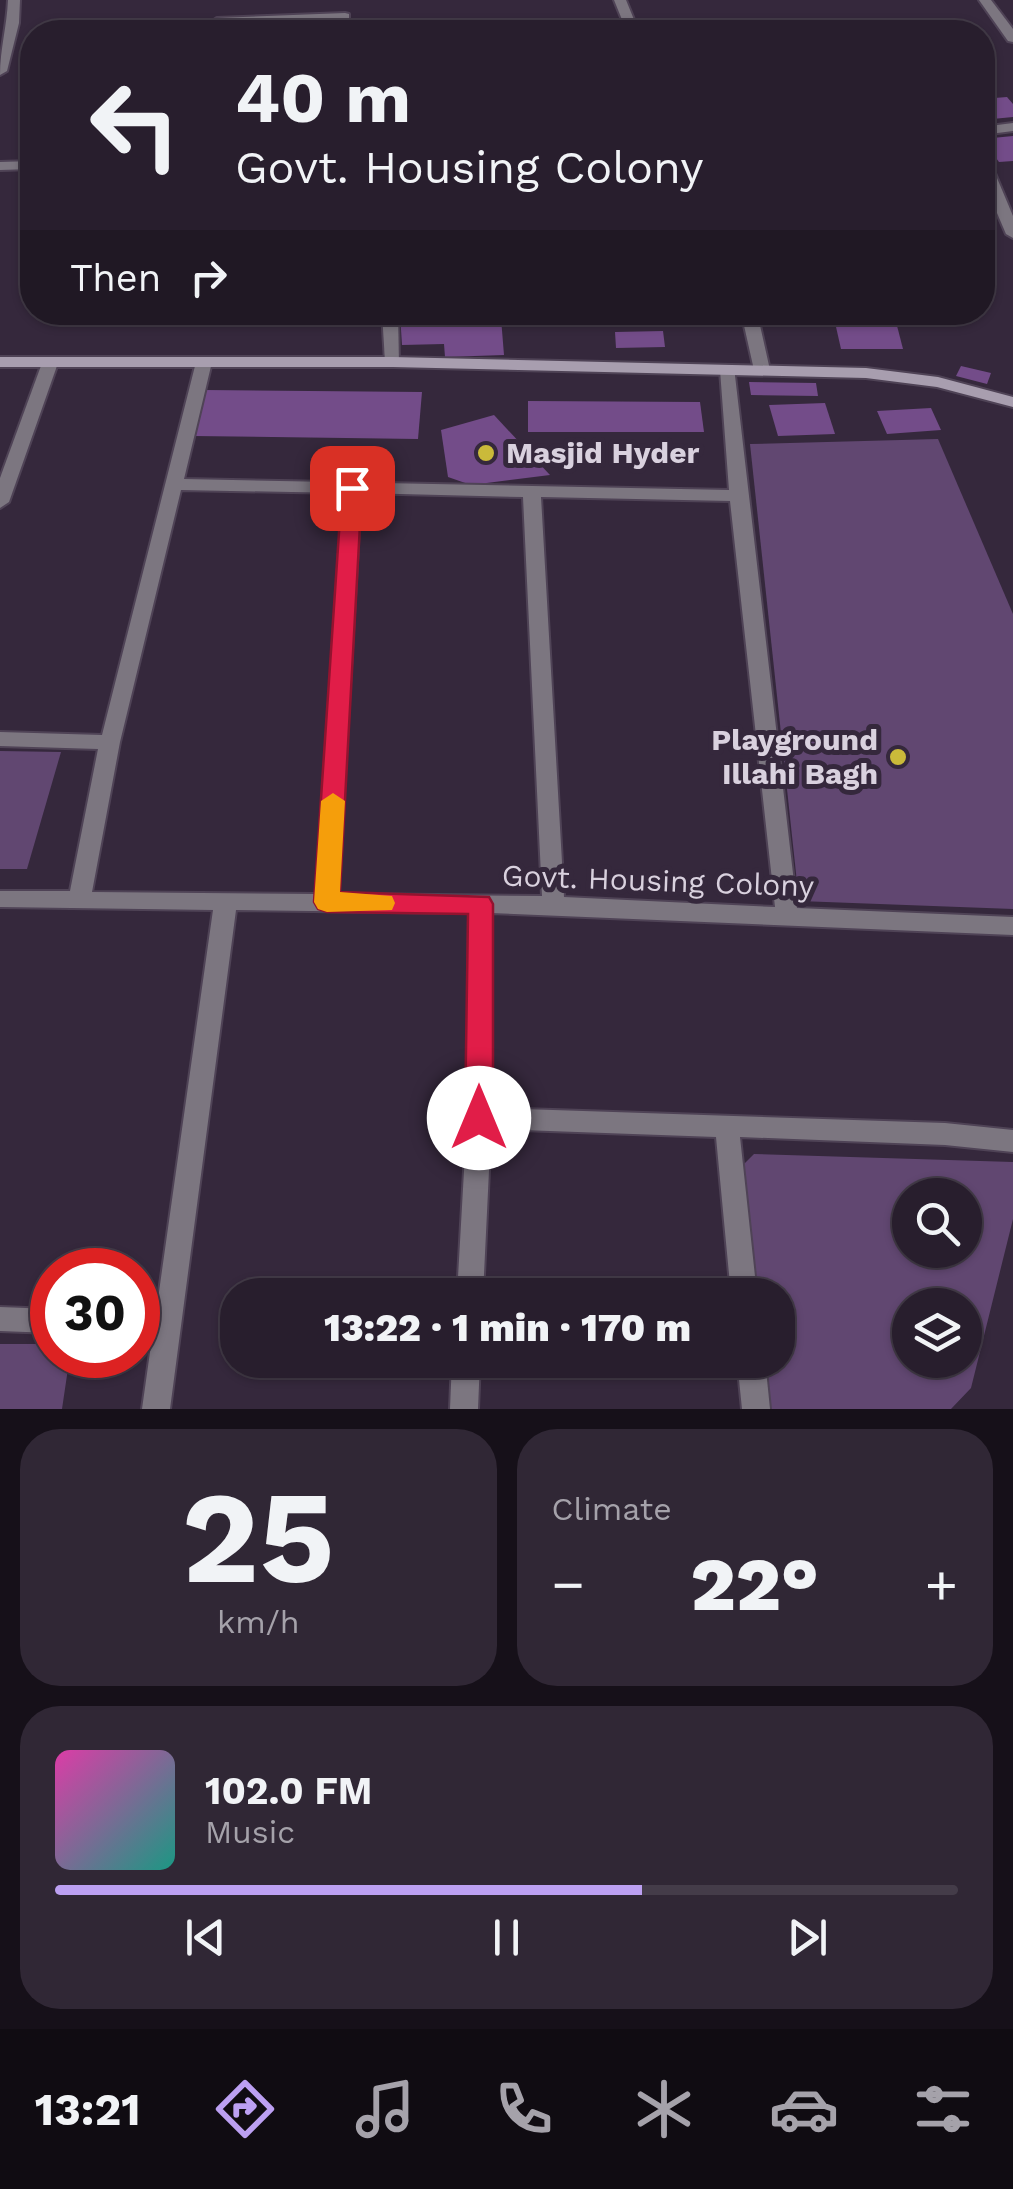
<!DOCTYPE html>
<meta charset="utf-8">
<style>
:root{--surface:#281e2d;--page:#302735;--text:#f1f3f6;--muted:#a5a2aa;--line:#443c49;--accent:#bca0f2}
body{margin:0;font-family:"Work Sans",sans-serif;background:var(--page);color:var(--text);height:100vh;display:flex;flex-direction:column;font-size:38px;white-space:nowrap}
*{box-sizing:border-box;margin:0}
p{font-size:32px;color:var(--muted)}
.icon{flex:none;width:55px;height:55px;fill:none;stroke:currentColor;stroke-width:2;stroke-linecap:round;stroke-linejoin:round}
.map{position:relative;height:1409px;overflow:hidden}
.drawer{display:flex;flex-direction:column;gap:20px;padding:20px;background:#161019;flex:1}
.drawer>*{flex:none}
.hud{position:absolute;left:20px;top:20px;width:975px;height:305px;border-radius:40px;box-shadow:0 2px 8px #0004,0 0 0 2px var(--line);background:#281e2d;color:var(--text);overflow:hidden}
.tools{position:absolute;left:892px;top:1178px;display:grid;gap:20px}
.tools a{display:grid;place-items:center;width:90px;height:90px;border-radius:50%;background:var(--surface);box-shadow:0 2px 8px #0004,0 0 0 2px var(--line);font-size:50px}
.speed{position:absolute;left:30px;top:1248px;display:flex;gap:20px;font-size:50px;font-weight:700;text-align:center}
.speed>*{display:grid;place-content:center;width:130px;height:130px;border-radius:50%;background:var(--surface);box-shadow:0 2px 8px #0004,0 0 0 2px var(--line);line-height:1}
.speed .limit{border:15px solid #d22;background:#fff;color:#111}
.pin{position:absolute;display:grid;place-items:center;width:85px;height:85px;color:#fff;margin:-42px;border-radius:20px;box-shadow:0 5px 15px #0006}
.me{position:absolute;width:110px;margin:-55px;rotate:0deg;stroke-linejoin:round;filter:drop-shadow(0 0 8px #0008)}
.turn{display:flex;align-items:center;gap:35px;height:210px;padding:0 50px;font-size:45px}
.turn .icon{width:130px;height:130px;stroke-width:2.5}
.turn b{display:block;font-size:70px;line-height:85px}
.then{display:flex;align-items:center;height:95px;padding:0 50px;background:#0003;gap:20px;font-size:38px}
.big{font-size:75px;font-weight:800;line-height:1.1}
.drawer .card{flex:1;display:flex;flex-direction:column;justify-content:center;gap:15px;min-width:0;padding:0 35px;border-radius:40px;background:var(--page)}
.drawer .dial{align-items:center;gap:0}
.dial b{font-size:130px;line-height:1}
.song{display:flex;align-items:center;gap:30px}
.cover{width:120px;height:120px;border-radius:15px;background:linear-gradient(135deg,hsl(320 70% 55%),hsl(170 70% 35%))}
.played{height:10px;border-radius:5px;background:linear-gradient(90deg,var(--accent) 65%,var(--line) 65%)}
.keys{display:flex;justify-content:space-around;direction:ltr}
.heat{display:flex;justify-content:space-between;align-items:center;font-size:55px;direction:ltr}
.drawer .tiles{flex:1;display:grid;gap:20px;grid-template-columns:1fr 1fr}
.card:last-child{grid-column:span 2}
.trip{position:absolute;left:220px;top:1278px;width:575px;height:100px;border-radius:40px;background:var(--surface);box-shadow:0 2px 8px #0004,0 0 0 2px var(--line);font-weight:800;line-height:100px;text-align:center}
.dock{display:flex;height:160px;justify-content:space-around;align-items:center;background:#100c12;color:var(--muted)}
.dock .icon{width:70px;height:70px}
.dock .current{color:var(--accent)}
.dock b{font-size:45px;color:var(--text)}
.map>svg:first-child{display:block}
.green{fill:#614771;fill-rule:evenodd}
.building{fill:#734c89}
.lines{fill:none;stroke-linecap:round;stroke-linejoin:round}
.street-casing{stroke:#4f4356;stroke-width:4}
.secondary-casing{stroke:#4f4356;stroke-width:4}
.street{fill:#7c7680;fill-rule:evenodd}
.secondary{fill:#a89eaf;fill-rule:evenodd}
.route{fill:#e11d48;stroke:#92132f;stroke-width:2.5}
.slow{fill:#f59e0b}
.poi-dot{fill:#caba3a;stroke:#35283c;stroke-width:4}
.labels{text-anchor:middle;stroke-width:10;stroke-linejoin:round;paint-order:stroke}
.poi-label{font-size:30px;font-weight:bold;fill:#d9d1de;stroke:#35283c;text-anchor:start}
.street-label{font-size:30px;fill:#d9d1de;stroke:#35283c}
</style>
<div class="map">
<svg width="1013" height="1409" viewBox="0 0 1013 1409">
<rect width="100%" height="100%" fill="#35283c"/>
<g class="green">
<polygon points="938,439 1013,614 1013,909 799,901 750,444"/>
<polygon points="0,751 61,752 27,869 0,869"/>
<path d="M754 1154 1013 1162V1219L971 1388 951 1409H746L741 1360H778V1295H733L721 1187ZM910 1195H965V1250H910ZM910 1305H965V1360H910Z"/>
<polygon points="0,1344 52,1344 52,1355 70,1355 62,1409 0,1409"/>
</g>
<g class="building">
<polygon points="1007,97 1013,104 1013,117 982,120 982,99"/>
<polygon points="1013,136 1013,161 999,162 982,139"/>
<polygon points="673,312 721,312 723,321 675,322"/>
<polygon points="442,313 443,320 501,318 504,355 445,357 444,344 402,345 400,314"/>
<polygon points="834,318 895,318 903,349 841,349"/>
<polygon points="663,331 665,347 616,348 615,332"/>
<polygon points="961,366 991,373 987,384 956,376"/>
<polygon points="749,382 816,383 818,396 751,395"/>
<polygon points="204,390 422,392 418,439 193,436"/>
<polygon points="528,401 700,402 704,432 528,432"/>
<polygon points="825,403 835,434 778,436 769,405"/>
<polygon points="931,408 941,430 887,434 877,411"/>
<polygon points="494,415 550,475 471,485 448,477 441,430"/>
</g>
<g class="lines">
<g class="street-casing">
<g id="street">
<path d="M8 0H20L19 23 7 71 0 75C0 49 7 26 8 0Z"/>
<polygon points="614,0 626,0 639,32 627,32"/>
<polygon points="979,0 991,0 1013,29 1013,42 1008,41"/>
<polygon points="345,13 349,14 349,20 217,26 211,22 217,18"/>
<polygon points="1013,123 1013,131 982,135 982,127"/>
<polygon points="982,155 989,159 1013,216 1013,238 1006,234 982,178"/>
<polygon points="32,161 32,169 0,170 0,162"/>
<polygon points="382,312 398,312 399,365 387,365 385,362"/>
<polygon points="741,312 757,312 770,370 768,373 756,373 754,370"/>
<path d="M204 357 212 362 184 479 729 490 720 370 722 367H734L797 908 1013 917V935L491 913V1108L945 1123 1013 1130V1152L945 1145 740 1137 757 1295H731L716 1137 491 1129 483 1295H457L467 1118 469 913 236 910 170 1409H142L152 1338 138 1337V1313H156L213 910 0 907V891H70L98 749 0 746V732L102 735 196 362ZM181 490 343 493 316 894 92 892 120 742ZM361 493 523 497 542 896 338 894ZM541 497 730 501 775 907 564 897Z"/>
<polygon points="50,358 58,363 9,502 0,508 0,478 42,363"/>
<polygon points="0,1307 52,1309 52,1333 0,1331"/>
<polygon points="452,1360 480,1360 478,1409 450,1409"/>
<polygon points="737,1360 765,1360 770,1409 742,1409"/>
</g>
</g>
<g class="secondary-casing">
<polygon id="secondary" points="0,357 393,357 866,368 938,377 1013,397 1013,407 937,387 866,378 393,367 0,367"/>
</g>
<use href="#street" class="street"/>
<use href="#secondary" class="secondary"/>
</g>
<polygon class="route" points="352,482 362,488 340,892 489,897 493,904 493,1118 489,1127 479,1130 469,1127 465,1118 468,914 327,912 318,909 314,902 342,488"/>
<polygon class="slow" points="333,793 345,801 340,892 392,896 395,903 392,910 327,912 318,909 314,902 321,801"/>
<g class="poi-dot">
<circle cx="486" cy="453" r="10"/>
<circle cx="898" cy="757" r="10"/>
</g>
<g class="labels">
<g class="poi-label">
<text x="506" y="463">Masjid Hyder</text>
<text x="878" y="750" text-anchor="end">Playground<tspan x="878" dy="34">Illahi Bagh</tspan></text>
</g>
<g class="street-label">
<text transform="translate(658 881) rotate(2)" y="10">Govt. Housing Colony</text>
</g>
</g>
</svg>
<div class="tools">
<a><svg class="icon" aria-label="search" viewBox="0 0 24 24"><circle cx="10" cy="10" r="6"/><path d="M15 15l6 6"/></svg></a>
<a><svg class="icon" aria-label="layers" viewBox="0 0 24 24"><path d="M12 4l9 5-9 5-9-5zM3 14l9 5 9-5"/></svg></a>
</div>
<div class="speed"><div class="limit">30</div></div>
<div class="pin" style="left:352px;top:488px;background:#d93025"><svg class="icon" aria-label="arrive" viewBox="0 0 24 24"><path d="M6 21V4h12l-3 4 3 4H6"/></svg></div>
<svg class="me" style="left:479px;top:1118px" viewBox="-20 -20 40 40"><circle r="19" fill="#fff"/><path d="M0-13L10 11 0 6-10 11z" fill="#e11d48"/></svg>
<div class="trip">13:22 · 1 min · 170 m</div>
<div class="hud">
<div class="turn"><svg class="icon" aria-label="left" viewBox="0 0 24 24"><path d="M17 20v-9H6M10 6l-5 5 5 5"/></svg><div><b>40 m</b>Govt. Housing Colony</div></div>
<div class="then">Then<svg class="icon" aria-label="right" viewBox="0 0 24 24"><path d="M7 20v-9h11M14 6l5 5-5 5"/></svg></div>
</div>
</div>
<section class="drawer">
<div class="tiles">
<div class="card dial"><b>25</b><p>km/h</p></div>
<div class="card"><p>Climate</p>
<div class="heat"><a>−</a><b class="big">22°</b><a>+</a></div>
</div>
<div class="card">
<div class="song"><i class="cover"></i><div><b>102.0 FM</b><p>Music</p></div></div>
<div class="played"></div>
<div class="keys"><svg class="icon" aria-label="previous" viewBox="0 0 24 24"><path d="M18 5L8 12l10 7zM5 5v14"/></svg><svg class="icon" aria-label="pause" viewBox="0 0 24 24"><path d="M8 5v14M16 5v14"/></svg><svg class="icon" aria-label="next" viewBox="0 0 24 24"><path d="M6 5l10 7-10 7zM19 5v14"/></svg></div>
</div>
</div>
</section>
<nav class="dock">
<b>13:21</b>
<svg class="icon current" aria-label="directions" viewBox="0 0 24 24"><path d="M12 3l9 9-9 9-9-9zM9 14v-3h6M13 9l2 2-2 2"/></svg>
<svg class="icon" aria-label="music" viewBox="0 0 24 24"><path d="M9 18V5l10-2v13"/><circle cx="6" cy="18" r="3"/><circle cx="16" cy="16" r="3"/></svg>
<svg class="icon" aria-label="phone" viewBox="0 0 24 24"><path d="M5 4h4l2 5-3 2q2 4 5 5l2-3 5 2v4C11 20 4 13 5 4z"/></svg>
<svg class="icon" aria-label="climate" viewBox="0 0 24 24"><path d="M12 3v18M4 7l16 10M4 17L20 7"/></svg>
<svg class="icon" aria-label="car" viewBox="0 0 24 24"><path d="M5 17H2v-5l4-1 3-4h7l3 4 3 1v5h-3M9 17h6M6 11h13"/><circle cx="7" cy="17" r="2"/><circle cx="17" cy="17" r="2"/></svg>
<svg class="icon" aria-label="filters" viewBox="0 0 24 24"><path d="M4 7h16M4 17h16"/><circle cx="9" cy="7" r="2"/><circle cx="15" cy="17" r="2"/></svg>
</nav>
